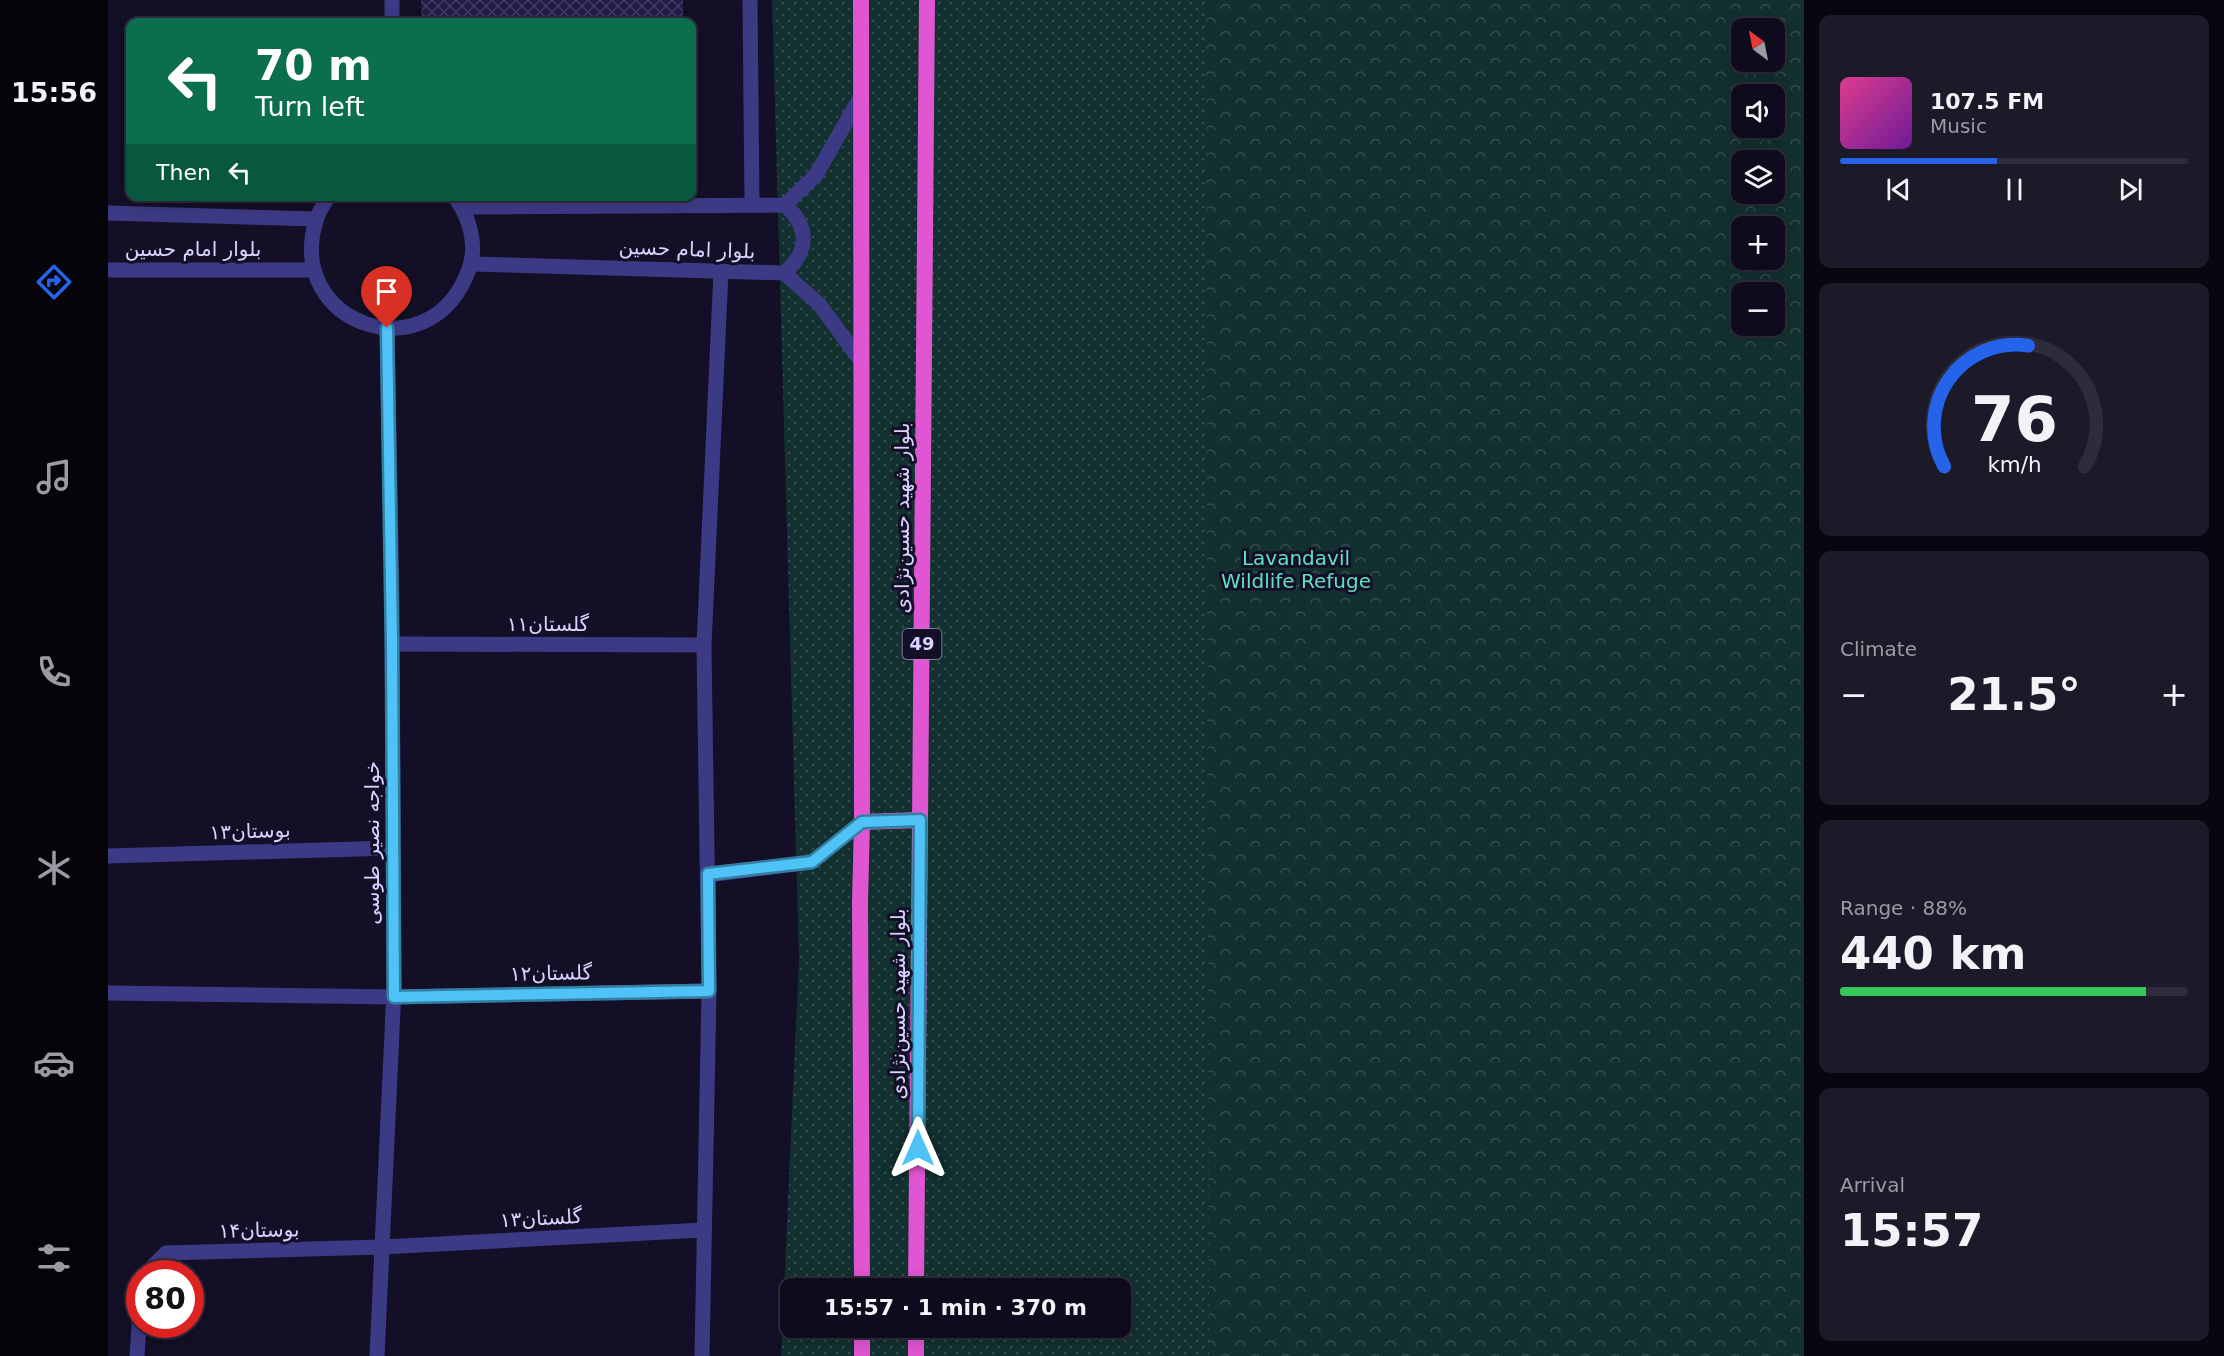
<!DOCTYPE html>
<meta charset="utf-8">
<style>
:root{--surface:#0e0b1c;--page:#1c1929;--text:#f1f3f6;--muted:#9b9ba3;--line:#2e2b3b;--accent:#2563eb}
body{margin:0;font-family:"DejaVu Sans",Vazirmatn,sans-serif;background:var(--page);color:var(--text);height:100vh;display:flex;flex-direction:column;font-size:22px;white-space:nowrap}
*{box-sizing:border-box;margin:0}
p{font-size:20px;color:var(--muted)}
.icon{flex:none;width:33px;height:33px;fill:none;stroke:currentColor;stroke-width:2;stroke-linecap:round;stroke-linejoin:round}
.map{position:relative;flex:1;overflow:hidden}
.drawer{display:flex;flex-direction:column;gap:15px;padding:15px;background:#08060f;width:420px}
.drawer>*{flex:none}
.top-card{position:absolute;left:18px;top:18px;width:570px;height:183px;border-radius:12px;box-shadow:0 3px 15px #0003,0 0 0 2px var(--line);background:#0b6e4f;color:#fff;overflow:hidden}
.needle{width:39px;rotate:328deg}
.tools{position:absolute;left:1623px;top:18px;display:grid;gap:12px}
.tools a{display:grid;place-items:center;width:54px;height:54px;border-radius:12px;background:var(--surface);box-shadow:0 3px 15px #0003,0 0 0 2px var(--line);font-size:30px}
.speed{position:absolute;left:18px;top:1260px;display:flex;gap:12px;font-size:30px;font-weight:700;text-align:center}
.speed>*{display:grid;place-content:center;width:78px;height:78px;border-radius:50%;background:var(--surface);box-shadow:0 3px 15px #0003,0 0 0 2px var(--line);line-height:1}
.speed .limit{border:9px solid #d22;background:#fff;color:#111}
.pin{position:absolute;display:grid;place-items:center;width:51px;height:51px;color:#fff;margin:-62px -26px;border-radius:50% 50% 50% 0;rotate:-45deg;box-shadow:0 0 6px #0007}
.pin .icon{rotate:45deg}
.me{position:absolute;width:66px;margin:-33px;rotate:0deg;stroke-linejoin:round;filter:drop-shadow(0 0 4px #0008)}
.turn{display:flex;align-items:center;gap:21px;height:126px;padding:0 30px;font-size:27px}
.turn .icon{width:78px;height:78px;stroke-width:2.5}
.turn b{display:block;font-size:42px;line-height:51px}
.then{display:flex;align-items:center;height:57px;padding:0 30px;background:#0003;gap:12px;font-size:22px}
.big{font-size:45px;font-weight:700;line-height:1.1}
.drawer .card{flex:1;display:flex;flex-direction:column;justify-content:center;gap:9px;min-width:0;padding:0 21px;border-radius:12px;background:var(--page)}
.drawer .dial{align-items:center;gap:0}
.dial svg{height:156px;overflow:visible;fill:none;stroke:var(--line);stroke-width:7;stroke-linecap:round;text-anchor:middle}
.dial text{fill:var(--text);stroke:none}
.song{display:flex;align-items:center;gap:18px}
.cover{width:72px;height:72px;border-radius:9px;background:linear-gradient(135deg,hsl(330 70% 55%),hsl(280 70% 35%))}
.played{height:6px;border-radius:3px;background:linear-gradient(90deg,var(--accent) 45%,var(--line) 45%)}
.keys{display:flex;justify-content:space-around;direction:ltr}
.heat{display:flex;justify-content:space-between;align-items:center;font-size:33px;direction:ltr}
.charge{height:9px;border-radius:4px;background:linear-gradient(90deg,#34c759 88%,var(--line) 0)}
.trip{position:absolute;left:672px;top:1278px;width:351px;height:60px;border-radius:12px;background:var(--surface);box-shadow:0 3px 15px #0003,0 0 0 2px var(--line);font-weight:700;line-height:60px;text-align:center}
main{display:flex;flex:1;min-height:0}
.tabs{display:flex;flex-direction:column;width:108px;justify-content:space-around;align-items:center;background:#06040b;color:var(--muted)}
.tabs .icon{width:42px;height:42px}
.tabs .on{color:var(--accent)}
.tabs b{font-size:27px;color:var(--text)}
.map>svg:first-child{display:block}
.grass{fill:url(#grass-dots);fill-rule:evenodd}
.forest{fill:url(#forest-crowns);fill-rule:evenodd}
.building{fill:url(#building-cross-hatch)}
.lines{fill:none;stroke-linecap:round;stroke-linejoin:round}
.service{stroke:#3d3a85;stroke-width:15}
.minor{stroke:#3d3a85;stroke-width:15}
.tertiary{stroke:#3d3a85;stroke-width:15}
.trunk{stroke:#e055d1;stroke-width:16}
.route-casing{stroke:#337fa1;stroke-width:15}
.route{stroke:#4fc3f7;stroke-width:10}
.labels{text-anchor:middle;stroke-width:6;stroke-linejoin:round;paint-order:stroke}
.shield{fill:#130f26;stroke:#9e99be;stroke-width:1.5}
.shield-label{font-size:18px;font-weight:bold;fill:#d9d4ff}
.street-label{font-size:20px;fill:#d9d4ff;stroke:#130f26}
.park-label{font-size:20px;fill:#5fe0c0;stroke:#130f26}
</style>
<main>
<nav class="tabs">
<b>15:56</b>
<svg class="icon on" aria-label="directions" viewBox="0 0 24 24"><path d="M12 3l9 9-9 9-9-9zM9 14v-3h6M13 9l2 2-2 2"/></svg>
<svg class="icon" aria-label="music" viewBox="0 0 24 24"><path d="M9 18V5l10-2v13"/><circle cx="6" cy="18" r="3"/><circle cx="16" cy="16" r="3"/></svg>
<svg class="icon" aria-label="phone" viewBox="0 0 24 24"><path d="M5 4h4l2 5-3 2q2 4 5 5l2-3 5 2v4C11 20 4 13 5 4z"/></svg>
<svg class="icon" aria-label="climate" viewBox="0 0 24 24"><path d="M12 3v18M4 7l16 10M4 17L20 7"/></svg>
<svg class="icon" aria-label="car" viewBox="0 0 24 24"><path d="M5 17H2v-5l4-1 3-4h7l3 4 3 1v5h-3M9 17h6M6 11h13"/><circle cx="7" cy="17" r="2"/><circle cx="17" cy="17" r="2"/></svg>
<svg class="icon" aria-label="filters" viewBox="0 0 24 24"><path d="M4 7h16M4 17h16"/><circle cx="9" cy="7" r="2"/><circle cx="15" cy="17" r="2"/></svg>
</nav>
<div class="map">
<svg width="1696" height="1356" viewBox="0 0 1696 1356">
<defs>
<pattern id="grass-dots" width="8" height="8" patternUnits="userSpaceOnUse" patternTransform="scale(1.5)"><rect width="8" height="8" fill="#12302f"/><path d="M2 2h.1M6 6h.1" fill="none" stroke="#344d4e" stroke-width="1.8" stroke-linecap="round"/></pattern>
<pattern id="forest-crowns" width="20" height="18" patternUnits="userSpaceOnUse" patternTransform="scale(1.5)"><rect width="20" height="18" fill="#12302f"/><path d="M2 6a3 3 0 1 1 6 0M12 15a3 3 0 1 1 6 0" fill="none" stroke="#344d4e"/></pattern>
<pattern id="building-cross-hatch" width="8" height="8" patternUnits="userSpaceOnUse" patternTransform="scale(1.5)"><rect width="8" height="8" fill="#241b47"/><path d="M0 0l8 8M0 8l8-8" fill="none" stroke="#433b63"/></pattern>
</defs>
<rect width="100%" height="100%" fill="#130f26"/>
<path class="grass" d="M664 0H1696V1356H673L691 959ZM1634 28H1666V62H1634ZM1634 94H1666V128H1634ZM1634 160H1666V194H1634ZM1634 226H1666V260H1634ZM1634 292H1666V326H1634ZM682 1288H1012V1328H682Z"/>
<path class="forest" d="M1098 0H1696V1356H1101ZM1634 28H1666V62H1634ZM1634 94H1666V128H1634ZM1634 160H1666V194H1634ZM1634 226H1666V260H1634ZM1634 292H1666V326H1634Z"/>
<polygon class="building" points="313,0 575,0 575,22 314,22"/>
<g class="lines">
<polyline class="service" points="0,993 286,997"/>
<g class="minor">
<polyline points="284,0 284,22"/>
<polyline points="642,0 644,205"/>
<polyline points="284,644 596,645"/>
<polyline points="0,856 285,848"/>
<polyline points="600,875 704,862 754,822"/>
<polyline points="286,997 601,991"/>
<polyline points="37,1274 58,1253 274,1247 595,1230"/>
<polyline points="29,1356 32,1311"/>
<polyline points="269,1356 286,989 284,598 279,328"/>
<polyline points="594,1356 601,991 596,645 613,271"/>
</g>
<g class="tertiary">
<path d="M221 196C216 204 210 212 208 221 176 324 323 376 361 269 370 244 361 216 346 196"/>
<polyline points="354,207 677,205 708,175 753,96"/>
<polyline points="0,213 208,219"/>
<polyline points="363,264 676,273 711,304 753,361"/>
<polyline points="0,270 206,270"/>
<path d="M676 273C701 252 702 227 677 205"/>
</g>
<g class="trunk">
<polyline points="753,0 754,822 752,902 754,1288"/>
<polyline points="754,822 812,820"/>
<polyline points="808,1288 819,0"/>
<polyline points="754,1356 754,1328"/>
<polyline points="808,1356 808,1328"/>
</g>
</g>
<g class="lines">
<g class="route-casing">
<polyline id="route" points="279,328 284,644 286,997 601,991 600,874 704,862 754,822 812,820 810,1148"/>
</g>
<use href="#route" class="route"/>
</g>
<g class="labels">
<rect class="shield" x="794.5" y="629" width="39" height="30" rx="4.5"/>
<g class="shield-label">
<text x="814" y="650">49</text>
</g>
<g class="street-label">
<text x="85" y="256">بلوار امام حسین</text>
<text transform="translate(579 249) rotate(2)" y="7">بلوار امام حسین</text>
<text transform="translate(794 518) rotate(-90)" y="7">بلوار شهید حسین‌نژادی</text>
<text x="440" y="631">گلستان۱۱</text>
<text transform="translate(142 831) rotate(-2)" y="7">بوستان۱۳</text>
<text transform="translate(264 843) rotate(-90)" y="7">خواجه نصیر طوسی</text>
<text transform="translate(443 973) rotate(-1)" y="7">گلستان۱۲</text>
<text transform="translate(790 1004) rotate(-90)" y="7">بلوار شهید حسین‌نژادی</text>
<text transform="translate(433 1218) rotate(-3)" y="7">گلستان۱۳</text>
<text transform="translate(151 1230) rotate(-1)" y="7">بوستان۱۴</text>
</g>
<g class="park-label">
<text x="1188" y="565">Lavandavil<tspan x="1188" dy="23">Wildlife Refuge</tspan></text>
</g>
</g>
</svg>
<div class="tools">
<a><svg class="needle" viewBox="-14 -14 28 28"><path d="M0-13l5 13h-10z" fill="#e53935"/><path d="M0 13l5-13h-10z" fill="#9b9ba3"/></svg></a>
<a><svg class="icon" aria-label="sound" viewBox="0 0 24 24"><path d="M4 9h4l5-4v14l-5-4H4zM17 9q2 3 0 6"/></svg></a>
<a><svg class="icon" aria-label="layers" viewBox="0 0 24 24"><path d="M12 4l9 5-9 5-9-5zM3 14l9 5 9-5"/></svg></a>
<a>+</a>
<a>−</a>
</div>
<div class="speed"><div class="limit">80</div></div>
<div class="pin" style="left:279px;top:328px;background:#d93025"><svg class="icon" aria-label="arrive" viewBox="0 0 24 24"><path d="M6 21V4h12l-3 4 3 4H6"/></svg></div>
<svg class="me" style="left:810px;top:1148px" viewBox="-20 -20 40 40"><path d="M0-17L14 15 0 8-14 15z" fill="#4fc3f7" stroke="#fff" stroke-width="4"/></svg>
<div class="trip">15:57 · 1 min · 370 m</div>
<div class="top-card">
<div class="turn"><svg class="icon" aria-label="left" viewBox="0 0 24 24"><path d="M17 20v-9H6M10 6l-5 5 5 5"/></svg><div><b>70 m</b>Turn left</div></div>
<div class="then">Then<svg class="icon" aria-label="left" viewBox="0 0 24 24"><path d="M17 20v-9H6M10 6l-5 5 5 5"/></svg></div>
</div>
</div>
<section class="drawer">
<div class="card">
<div class="song"><i class="cover"></i><div><b>107.5 FM</b><p>Music</p></div></div>
<div class="played"></div>
<div class="keys"><svg class="icon" aria-label="previous" viewBox="0 0 24 24"><path d="M18 5L8 12l10 7zM5 5v14"/></svg><svg class="icon" aria-label="pause" viewBox="0 0 24 24"><path d="M8 5v14M16 5v14"/></svg><svg class="icon" aria-label="next" viewBox="0 0 24 24"><path d="M6 5l10 7-10 7zM19 5v14"/></svg></div>
</div>
<div class="card dial"><svg viewBox="0 0 100 80">
<path d="M14 69A42 42 0 1 1 86 69"/>
<path d="M14 69A42 42 0 0 1 57 7" stroke="#2563eb"/>
<text x="50" y="56" font-size="32" font-weight="700">76</text>
<text x="50" y="72" font-size="11">km/h</text>
</svg></div>
<div class="card"><p>Climate</p>
<div class="heat"><a>−</a><b class="big">21.5°</b><a>+</a></div>
</div>
<div class="card"><p>Range · 88%</p><b class="big">440 km</b><div class="charge"></div></div>
<div class="card"><p>Arrival</p><b class="big">15:57</b></div>
</section>
</main>
